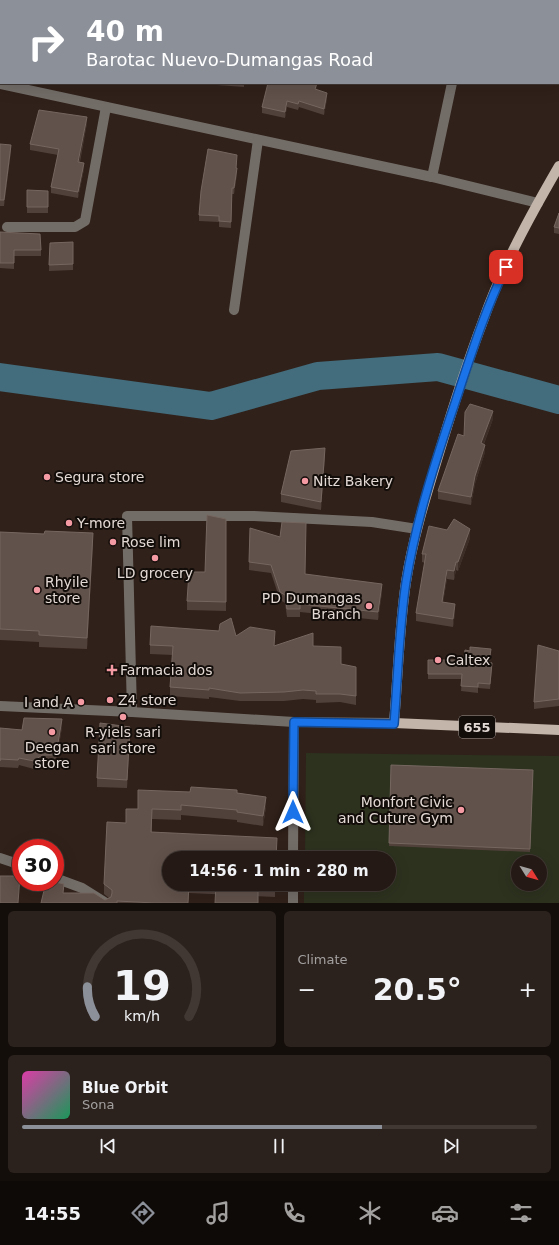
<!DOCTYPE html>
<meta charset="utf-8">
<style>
:root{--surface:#241914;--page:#2c221d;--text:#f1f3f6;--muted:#a3a0a0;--line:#413834;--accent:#8c9099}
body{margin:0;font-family:"DejaVu Sans",sans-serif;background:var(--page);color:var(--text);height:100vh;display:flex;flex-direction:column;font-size:15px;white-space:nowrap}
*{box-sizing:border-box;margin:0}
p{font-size:13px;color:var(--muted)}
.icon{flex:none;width:22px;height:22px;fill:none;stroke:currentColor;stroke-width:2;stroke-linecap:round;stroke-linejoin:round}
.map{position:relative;height:903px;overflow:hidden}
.panel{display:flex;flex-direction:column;gap:8px;padding:8px;background:#140e0b;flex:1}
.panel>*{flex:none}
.hud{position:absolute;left:0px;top:0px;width:559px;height:84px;box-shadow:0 4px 16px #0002,0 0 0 1px var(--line);background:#8c9099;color:#fff;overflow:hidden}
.needle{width:26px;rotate:127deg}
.controls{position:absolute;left:511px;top:855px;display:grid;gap:8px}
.controls a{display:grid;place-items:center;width:36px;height:36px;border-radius:50%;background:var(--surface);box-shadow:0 4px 16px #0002,0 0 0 1px var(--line);font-size:20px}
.speed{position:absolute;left:12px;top:839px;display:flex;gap:8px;font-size:20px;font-weight:700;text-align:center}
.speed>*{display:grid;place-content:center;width:52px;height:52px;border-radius:50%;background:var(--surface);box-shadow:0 4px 16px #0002,0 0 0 1px var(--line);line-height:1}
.speed .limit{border:6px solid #d22;background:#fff;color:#111}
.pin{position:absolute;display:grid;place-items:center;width:34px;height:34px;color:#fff;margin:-17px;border-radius:8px;box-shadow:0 2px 6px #0006}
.me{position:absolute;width:44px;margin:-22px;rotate:0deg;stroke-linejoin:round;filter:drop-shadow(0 0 3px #0008)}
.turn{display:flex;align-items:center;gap:14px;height:84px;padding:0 20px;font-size:18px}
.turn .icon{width:52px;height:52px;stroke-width:2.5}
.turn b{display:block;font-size:28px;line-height:34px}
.big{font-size:30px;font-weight:700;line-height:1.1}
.panel .tile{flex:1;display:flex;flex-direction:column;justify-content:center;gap:6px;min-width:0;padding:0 14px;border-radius:6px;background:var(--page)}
.panel .dial{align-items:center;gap:0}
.dial svg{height:104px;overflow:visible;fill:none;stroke:var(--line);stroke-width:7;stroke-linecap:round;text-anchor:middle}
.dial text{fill:var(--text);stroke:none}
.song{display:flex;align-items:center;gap:12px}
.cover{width:48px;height:48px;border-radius:6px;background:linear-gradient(135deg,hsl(320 70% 55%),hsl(150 70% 35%))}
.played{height:4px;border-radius:2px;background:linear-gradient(90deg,var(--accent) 70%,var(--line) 70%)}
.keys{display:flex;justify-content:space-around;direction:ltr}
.heat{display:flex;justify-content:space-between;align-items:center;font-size:22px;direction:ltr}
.panel .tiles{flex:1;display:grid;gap:8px;grid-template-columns:1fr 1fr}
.tile:last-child{grid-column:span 2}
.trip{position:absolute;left:162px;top:851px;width:234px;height:40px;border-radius:20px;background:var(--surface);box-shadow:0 4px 16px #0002,0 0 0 1px var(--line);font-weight:700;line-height:40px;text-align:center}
.menu{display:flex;height:64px;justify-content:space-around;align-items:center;background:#0e0a08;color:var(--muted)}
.menu .icon{width:28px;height:28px}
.menu .on{color:var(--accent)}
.menu b{font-size:18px;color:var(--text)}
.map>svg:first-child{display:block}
.green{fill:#2c321e;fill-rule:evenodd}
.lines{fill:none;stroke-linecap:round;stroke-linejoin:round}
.river{stroke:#436c7c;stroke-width:28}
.minor{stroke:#736d68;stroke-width:10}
.major{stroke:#c3b5aa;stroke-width:10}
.wall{fill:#51413b}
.shaded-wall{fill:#3d2e27}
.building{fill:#61524b;stroke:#756760}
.route-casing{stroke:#114b97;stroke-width:10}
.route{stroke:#1a73e8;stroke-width:7}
.poi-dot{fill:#f49aa3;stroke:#130d0a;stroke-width:1.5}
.labels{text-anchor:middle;stroke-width:4;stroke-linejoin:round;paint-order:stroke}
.shield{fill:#130d0a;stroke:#a59c97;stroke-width:1}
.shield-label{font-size:13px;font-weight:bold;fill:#e3d9d4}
.poi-label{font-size:14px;fill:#e3d9d4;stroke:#130d0a;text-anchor:start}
</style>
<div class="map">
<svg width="559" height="903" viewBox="0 0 559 903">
<rect width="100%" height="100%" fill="#30211a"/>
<path class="green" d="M306 753 559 756V903H304V884H389V858H305ZM518 862H540V884H518Z"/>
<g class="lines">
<polyline class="river" points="0,377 211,406 318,376 438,367 559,400"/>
<g class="minor">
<polyline points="475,1 476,0"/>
<polyline points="0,84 432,177 538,203"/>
<polyline points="432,177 452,83"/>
<polyline points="7,227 75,227 85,221 106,107"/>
<polyline points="234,310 258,140"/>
<polyline points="0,706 132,712 294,722 394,723"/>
<polyline points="132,712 127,516 254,516 372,522 417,529"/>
<polyline points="0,858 21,865"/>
<polyline points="293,858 294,722"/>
<polyline points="55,878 82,888 106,903"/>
<polyline points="293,903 293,884"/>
</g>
<path class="major" d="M559 166C530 216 502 267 483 321 467 363 453 407 440 450 427 493 413 537 406 582 399 629 398 676 394 723L559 730"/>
</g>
<g class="wall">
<polygon points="0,0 1,1 1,12 0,12"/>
<polygon points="559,44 559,62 558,62 558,46"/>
<polygon points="209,83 244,83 244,87 217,85"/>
<polygon points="317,83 316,90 327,99 324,115 299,107 298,110 287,107 285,118 262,113 262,107"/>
<polygon points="87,123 80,162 84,169 78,198 51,193 51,187 58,155 30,150 30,144"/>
<polygon points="0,144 11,151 4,206 0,206"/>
<polygon points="237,161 236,168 237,174 234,194 232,194 231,228 219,227 219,222 199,221 199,215"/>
<polygon points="27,190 48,197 48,213 27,213"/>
<polygon points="559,213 559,234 554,233 554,227"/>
<polygon points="0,232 41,250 41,256 14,256 14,269 0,268"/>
<polygon points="73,242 73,270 49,271 50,243"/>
<polygon points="493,419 484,444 485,452 475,484 471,505 438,499 438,491 464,436"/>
<polygon points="325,456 321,510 281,502 281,494"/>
<polygon points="226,519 226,611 187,610 187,601 205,572"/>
<polygon points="250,528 305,574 382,592 378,620 300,612 300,617 287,617 285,603 280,600 271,573 249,570"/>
<polygon points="0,532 44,534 93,544 87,649 39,647 39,642 0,640"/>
<polygon points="470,538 458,571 456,570 454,580 447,579 443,602 455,613 453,627 416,621 416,613 425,563 422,562 422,554"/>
<polygon points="236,636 274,646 313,646 341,664 356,667 356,705 340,702 316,703 316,700 303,699 284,701 240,701 209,697 209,699 170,696 170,687 173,655 150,654 150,645"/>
<polygon points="559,651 559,706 534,709 534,702"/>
<polygon points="491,654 490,662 492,668 490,689 478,688 478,693 461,691 462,679 428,679 428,660 459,660 464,657"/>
<polygon points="62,727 56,763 42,762 34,769 19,765 18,768 0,767 0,728 22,730"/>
<polygon points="130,735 127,788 97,787 97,778"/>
<polygon points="391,765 533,770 530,852 389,846"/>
<polygon points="190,792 237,793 266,807 263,826 237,822 237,820 181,815 181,820 152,819 152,832 277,847 277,858 169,858 169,884 275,884 275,897 189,893 188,903 41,903 64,893 105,900 109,898 104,894 104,884 126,823 138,809"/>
</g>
<g class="shaded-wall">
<polygon points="317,83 317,87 315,95 315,89"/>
<polygon points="327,93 327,99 324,115 324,109"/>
<polygon points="287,101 287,107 285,118 285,112"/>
<polygon points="87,117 87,123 78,168 78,162"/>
<polygon points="11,145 11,151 4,206 4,200"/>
<polygon points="84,163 84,169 78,198 78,192"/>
<polygon points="237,168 237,174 234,194 234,188"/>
<polygon points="493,411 493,419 481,451 481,443"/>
<polygon points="485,445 485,452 475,484 471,505 471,497 475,476"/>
<polygon points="325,448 325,456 321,510 321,502"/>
<polygon points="470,529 470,538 458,571 458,562"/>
<polygon points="93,533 93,544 87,649 87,638"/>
<polygon points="456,562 456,570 454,580 454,571"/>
<polygon points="447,570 447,579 442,610 442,602"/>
<polygon points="382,584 382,592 378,620 378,612"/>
<polygon points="455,604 455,613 453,627 453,619"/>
<polygon points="492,663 492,668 490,689 490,684"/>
<polygon points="62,719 62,727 56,763 56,755"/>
<polygon points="130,727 130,735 127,788 127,780"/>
<polygon points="42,755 42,762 34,769 34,761"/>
<polygon points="266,797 266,807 263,826 263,816"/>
</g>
<g class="building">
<polygon points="0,0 20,0 20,1 1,1 1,6 0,6"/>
<polygon points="559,44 559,56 558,56 558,46"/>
<polygon points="268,83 317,83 315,89 327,93 324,109 299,101 298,104 287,101 285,112 262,107"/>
<polygon points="39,110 87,117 78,162 84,163 78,192 51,187 59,149 30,144"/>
<polygon points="0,144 11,145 4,200 0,200"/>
<polygon points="208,149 237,155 236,168 237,168 234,188 232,188 231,222 219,221 219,216 199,215 201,191"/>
<polygon points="27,190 48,191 48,207 27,207"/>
<polygon points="559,213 559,228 554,227"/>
<polygon points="0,232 40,234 41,250 14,250 14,263 0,263"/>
<polygon points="73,242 73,264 49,265 50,243"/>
<polygon points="470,404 493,411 481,443 485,445 475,476 471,497 438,491 458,434 464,436 465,412"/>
<polygon points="325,448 321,502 281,494 291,451"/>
<polygon points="207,515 226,519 226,602 187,601 189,572 205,572"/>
<polygon points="454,519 470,529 458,562 456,562 454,571 447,570 442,602 455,604 453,619 416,613 426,554 422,554 429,526 447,530"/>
<polygon points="282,522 306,523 305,574 382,584 378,612 300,604 300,609 287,609 285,595 280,592 271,565 249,562 250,528 280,537"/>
<polygon points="45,531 93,533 87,638 39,635 39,631 0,629 0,532 44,534"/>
<polygon points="231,618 236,636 250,627 275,631 274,646 313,633 313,646 341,647 341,664 356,667 356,696 340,694 316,694 316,691 303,690 284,692 240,693 209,688 209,690 170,687 173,646 150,645 151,626 219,631 220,624"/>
<polygon points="538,645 559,651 559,699 534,702"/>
<polygon points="470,647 491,649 489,662 492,663 490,684 478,683 478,687 461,686 462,674 428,674 428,660 459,660 459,656 464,657 465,650 470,651"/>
<polygon points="24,718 62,719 56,755 42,755 34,761 19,758 18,760 0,759 0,761 0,728 22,730"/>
<polygon points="100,723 130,727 127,780 97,778"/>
<polygon points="391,765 533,770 530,849 389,843"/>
<polygon points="191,787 237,790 237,793 266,797 263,816 237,812 237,810 181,805 181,810 152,809 151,832 277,838 276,858 169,858 169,884 189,884 188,903 155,903 117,901 117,903 41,903 46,882 55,882 64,884 63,893 94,893 105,900 111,897 112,893 112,890 104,884 107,822 126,823 126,809 138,809 138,790 190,792"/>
<polygon points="0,876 20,876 18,903 0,903"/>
<polygon points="204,884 275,884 275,887 258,886 258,903 215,903 216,884"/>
</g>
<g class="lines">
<g class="route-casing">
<path id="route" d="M293 812 294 722 394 724C398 676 399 628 406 582 416 520 436 459 456 400 471 355 485 310 506 267"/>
</g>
<use href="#route" class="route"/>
</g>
<g class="poi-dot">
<circle cx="47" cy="477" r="4"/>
<circle cx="305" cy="481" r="4"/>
<circle cx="69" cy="523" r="4"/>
<circle cx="113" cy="542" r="4"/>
<circle cx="155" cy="558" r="4"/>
<circle cx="37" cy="590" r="4"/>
<circle cx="369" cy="606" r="4"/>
<circle cx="438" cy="660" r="4"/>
<path d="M110 664h4v4h4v4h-4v4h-4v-4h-4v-4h4z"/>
<circle cx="110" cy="700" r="4"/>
<circle cx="81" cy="702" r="4"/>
<circle cx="123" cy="717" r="4"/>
<circle cx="52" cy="732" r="4"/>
<circle cx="461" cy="810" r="4"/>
</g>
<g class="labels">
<rect class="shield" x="459" y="716" width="36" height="22" rx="3"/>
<g class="shield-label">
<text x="477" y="732">655</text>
</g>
<g class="poi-label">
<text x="55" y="482">Segura store</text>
<text x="313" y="486">Nitz Bakery</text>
<text x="77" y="528">Y-more</text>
<text x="121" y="547">Rose lim</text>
<text x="155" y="578" text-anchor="middle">LD grocery</text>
<text x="45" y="587">Rhyile<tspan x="45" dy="16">store</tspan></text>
<text x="361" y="603" text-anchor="end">PD Dumangas<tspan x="361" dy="16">Branch</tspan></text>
<text x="446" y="665">Caltex</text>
<text x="120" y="675">Farmacia dos</text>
<text x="118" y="705">Z4 store</text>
<text x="73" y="707" text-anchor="end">I and A</text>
<text x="123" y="737" text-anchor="middle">R-yiels sari<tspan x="123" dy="16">sari store</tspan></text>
<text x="52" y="752" text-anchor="middle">Deegan<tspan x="52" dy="16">store</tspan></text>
<text x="453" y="807" text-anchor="end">Monfort Civic<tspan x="453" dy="16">and Cuture Gym</tspan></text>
</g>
</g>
</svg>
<div class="controls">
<a><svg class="needle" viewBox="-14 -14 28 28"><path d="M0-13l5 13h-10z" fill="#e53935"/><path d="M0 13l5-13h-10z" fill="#a3a0a0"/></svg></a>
</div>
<div class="speed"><div class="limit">30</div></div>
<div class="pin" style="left:506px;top:267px;background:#d93025"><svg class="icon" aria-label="arrive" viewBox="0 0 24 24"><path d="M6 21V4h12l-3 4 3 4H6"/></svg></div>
<svg class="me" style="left:293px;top:812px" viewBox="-20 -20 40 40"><path d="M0-17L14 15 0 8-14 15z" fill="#1a73e8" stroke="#fff" stroke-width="4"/></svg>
<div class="trip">14:56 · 1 min · 280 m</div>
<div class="hud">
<div class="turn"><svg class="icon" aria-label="right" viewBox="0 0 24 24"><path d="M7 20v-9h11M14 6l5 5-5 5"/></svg><div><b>40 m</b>Barotac Nuevo-Dumangas Road</div></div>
</div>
</div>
<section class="panel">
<div class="tiles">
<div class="tile dial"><svg viewBox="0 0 100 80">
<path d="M14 69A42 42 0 1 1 86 69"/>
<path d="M14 69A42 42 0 0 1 8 46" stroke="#8c9099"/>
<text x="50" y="56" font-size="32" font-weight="700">19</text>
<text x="50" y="72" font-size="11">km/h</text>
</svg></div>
<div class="tile"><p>Climate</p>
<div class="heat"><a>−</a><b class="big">20.5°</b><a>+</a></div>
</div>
<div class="tile">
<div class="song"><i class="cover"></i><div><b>Blue Orbit</b><p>Sona</p></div></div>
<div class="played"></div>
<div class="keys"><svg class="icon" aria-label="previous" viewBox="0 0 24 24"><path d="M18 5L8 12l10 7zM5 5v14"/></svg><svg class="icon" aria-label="pause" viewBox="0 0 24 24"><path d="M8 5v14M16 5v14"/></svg><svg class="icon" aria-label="next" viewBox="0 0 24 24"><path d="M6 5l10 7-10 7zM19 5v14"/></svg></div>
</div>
</div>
</section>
<nav class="menu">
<b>14:55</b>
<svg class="icon on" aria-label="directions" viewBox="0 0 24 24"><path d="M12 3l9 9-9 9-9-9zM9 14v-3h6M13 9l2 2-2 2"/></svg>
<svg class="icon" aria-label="music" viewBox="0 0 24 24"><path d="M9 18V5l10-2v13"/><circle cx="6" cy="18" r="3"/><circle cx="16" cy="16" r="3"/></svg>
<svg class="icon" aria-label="phone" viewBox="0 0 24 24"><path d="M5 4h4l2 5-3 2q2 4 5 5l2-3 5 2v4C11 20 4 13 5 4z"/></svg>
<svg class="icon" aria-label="climate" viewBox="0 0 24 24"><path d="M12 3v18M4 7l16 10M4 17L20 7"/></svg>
<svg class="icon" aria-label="car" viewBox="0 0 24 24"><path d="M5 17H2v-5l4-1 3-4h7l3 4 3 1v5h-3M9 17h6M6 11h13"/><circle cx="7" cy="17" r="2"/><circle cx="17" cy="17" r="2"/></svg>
<svg class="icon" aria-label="filters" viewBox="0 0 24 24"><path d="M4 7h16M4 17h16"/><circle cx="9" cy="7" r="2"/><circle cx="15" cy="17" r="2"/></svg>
</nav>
